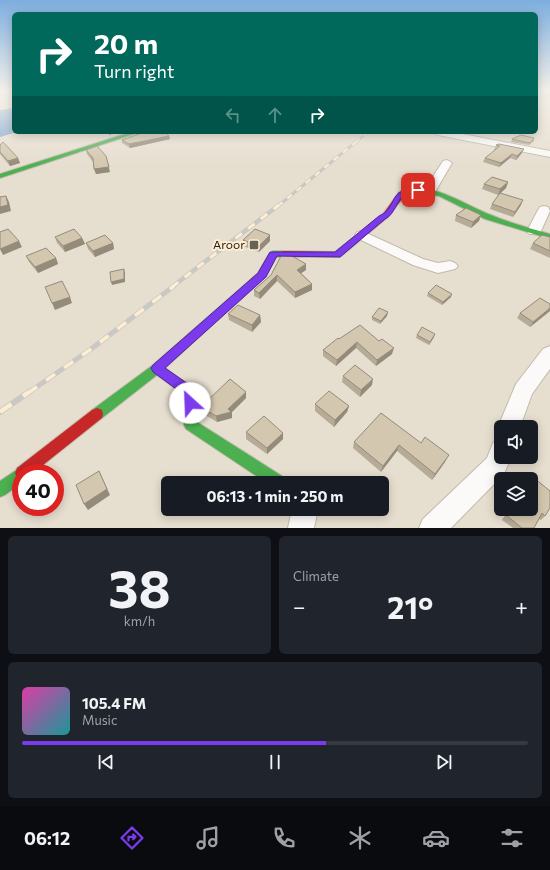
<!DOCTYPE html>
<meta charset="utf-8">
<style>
:root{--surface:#171b24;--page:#20242c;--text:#f1f3f6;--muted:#9ea1a6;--line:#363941;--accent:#7c3aed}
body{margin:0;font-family:Commissioner,sans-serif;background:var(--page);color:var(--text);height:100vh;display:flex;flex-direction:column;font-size:15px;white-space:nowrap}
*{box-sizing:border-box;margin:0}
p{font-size:13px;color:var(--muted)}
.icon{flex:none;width:22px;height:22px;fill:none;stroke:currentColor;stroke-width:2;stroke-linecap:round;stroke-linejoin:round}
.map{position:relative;height:528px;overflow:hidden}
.sheet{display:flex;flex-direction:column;gap:8px;padding:8px;background:#0d0f14;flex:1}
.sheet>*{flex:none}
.guide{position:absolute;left:12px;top:12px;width:526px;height:122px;border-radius:6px;box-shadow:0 2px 10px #0003;background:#00695c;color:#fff;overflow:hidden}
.controls{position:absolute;left:494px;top:420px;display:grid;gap:8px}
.controls a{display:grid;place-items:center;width:44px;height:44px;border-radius:6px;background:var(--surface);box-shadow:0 2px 10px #0003;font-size:20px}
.speed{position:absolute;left:12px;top:464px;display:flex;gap:8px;font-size:20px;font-weight:700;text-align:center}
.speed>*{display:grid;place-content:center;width:52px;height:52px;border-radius:50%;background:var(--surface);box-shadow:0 2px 10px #0003;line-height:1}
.speed .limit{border:6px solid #d22;background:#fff;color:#111}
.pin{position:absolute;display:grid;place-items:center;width:34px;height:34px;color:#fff;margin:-17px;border-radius:8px;box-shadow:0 2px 6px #0006}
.me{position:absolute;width:44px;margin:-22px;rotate:335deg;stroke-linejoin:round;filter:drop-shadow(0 0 3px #0008)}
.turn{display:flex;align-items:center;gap:14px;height:84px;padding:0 16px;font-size:18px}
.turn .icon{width:52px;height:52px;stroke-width:2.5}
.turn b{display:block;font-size:28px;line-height:34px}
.lanes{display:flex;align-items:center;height:38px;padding:0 16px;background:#0003;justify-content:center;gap:20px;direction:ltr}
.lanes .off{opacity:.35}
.big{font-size:30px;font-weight:700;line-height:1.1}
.sheet .widget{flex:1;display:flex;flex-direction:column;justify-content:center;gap:6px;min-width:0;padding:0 14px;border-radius:6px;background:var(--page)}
.sheet .dial{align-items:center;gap:0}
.dial b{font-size:52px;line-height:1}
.song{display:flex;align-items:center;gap:12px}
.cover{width:48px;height:48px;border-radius:6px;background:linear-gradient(135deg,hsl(320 70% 55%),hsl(180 70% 35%))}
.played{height:4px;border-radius:2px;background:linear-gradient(90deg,var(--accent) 60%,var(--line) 60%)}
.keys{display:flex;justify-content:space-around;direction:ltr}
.heat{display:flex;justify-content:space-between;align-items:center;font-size:22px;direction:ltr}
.sheet .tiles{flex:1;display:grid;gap:8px;grid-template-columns:1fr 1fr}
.widget:last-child{grid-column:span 2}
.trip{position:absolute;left:161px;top:476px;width:228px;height:40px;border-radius:6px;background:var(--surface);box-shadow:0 2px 10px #0003;font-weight:700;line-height:40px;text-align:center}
.menu{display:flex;height:64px;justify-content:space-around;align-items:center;background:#090b0e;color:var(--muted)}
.menu .icon{width:28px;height:28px}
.menu .selected{color:var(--accent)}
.menu b{font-size:18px;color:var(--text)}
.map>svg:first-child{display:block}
.water{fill:#7ca5d1}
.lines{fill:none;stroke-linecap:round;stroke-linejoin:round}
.street-casing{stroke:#c1baae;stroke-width:2}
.fast-casing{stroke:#c1baae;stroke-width:2}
.jam-casing{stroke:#c1baae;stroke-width:2}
.street{fill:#fbfaf8;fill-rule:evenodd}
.fast{fill:#4caf50;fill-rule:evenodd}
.jam{fill:#c62828;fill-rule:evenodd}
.rail-far4-casing{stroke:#cac8c4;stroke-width:2.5}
.rail-far3-casing{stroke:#cac8c4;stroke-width:3}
.rail-far2-casing{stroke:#cac8c4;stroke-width:4.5}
.rail-far1-casing{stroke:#cac8c4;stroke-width:5}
.rail-casing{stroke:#cac8c4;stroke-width:6}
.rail-far4{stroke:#fdeed2;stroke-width:1.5;stroke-dasharray:5;stroke-linecap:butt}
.rail-far3{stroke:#fdeed2;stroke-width:2;stroke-dasharray:6;stroke-linecap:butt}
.rail-far2{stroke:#fdeed2;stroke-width:3;stroke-dasharray:8;stroke-linecap:butt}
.rail-far1{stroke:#fdeed2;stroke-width:3.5;stroke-dasharray:11;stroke-linecap:butt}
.rail{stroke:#fdeed2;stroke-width:4.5;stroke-dasharray:14;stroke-linecap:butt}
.wall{fill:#b6ab96}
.shaded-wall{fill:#948b7a}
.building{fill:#d4c7af;stroke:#948b7a}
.route{fill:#7c3aed;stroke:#51269a}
.poi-dot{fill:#696257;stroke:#fdeed2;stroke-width:1.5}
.labels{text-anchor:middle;stroke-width:4;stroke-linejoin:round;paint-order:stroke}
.poi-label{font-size:12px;fill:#262016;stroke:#fdeed2;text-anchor:end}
</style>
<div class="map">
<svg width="550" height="528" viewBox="0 0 550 528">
<rect width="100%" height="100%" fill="#e6decf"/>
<polygon class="water" points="14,108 14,132 17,132 0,137 0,110"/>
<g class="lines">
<g class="street-casing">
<g id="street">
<polygon points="433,132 452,132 550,151 550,157 438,135"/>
<polygon points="447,160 452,163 435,192 433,195 425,195 423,192 443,161"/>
<polygon points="544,206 548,207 550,211 541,231 539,234 529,234 527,231 538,210 540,207"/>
<polygon points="362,231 423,259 438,263 450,261 455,263 458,266 455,269 438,273 413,265 357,238 355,235 357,232"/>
<polygon points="550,346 550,369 532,394 520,427 501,427 501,434 498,427 516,384 543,349"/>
<polygon points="501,440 501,457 511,457 504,474 451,528 419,528 423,519 487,458 493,443"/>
<polygon points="292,509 318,509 314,528 288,528"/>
</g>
</g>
<g class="fast-casing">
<g id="fast">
<polygon points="131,132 140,132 0,178 0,174"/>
<path d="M403 189C436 183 463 204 491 215 510 223 530 228 550 234V239L485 219 439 196 418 193H408L405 196H399L398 194Z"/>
<polygon points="273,251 283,251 287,254 283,257 276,257 265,277 165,368 193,388 195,392 197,422 285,478 287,483 267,483 186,429 184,425 183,394 157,375 102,418 97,420 92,418 91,414 92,410 153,365 258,273 269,254"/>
<polygon points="21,467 26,469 28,473 21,473 21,483 5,495 0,497 0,481"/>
</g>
</g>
<g class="jam-casing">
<g id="jam">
<polygon points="399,192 405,192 406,194 388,217 340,257 283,257 279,254 283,251 335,252 383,214"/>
<polygon points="97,408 102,410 103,414 102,418 33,473 21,473 21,480 17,478 15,473 17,468 92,410"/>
</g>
</g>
<use href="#street" class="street"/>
<use href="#fast" class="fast"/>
<use href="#jam" class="jam"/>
<g class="rail-far4-casing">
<polyline id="rail-far4" points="356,142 368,132"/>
</g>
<g class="rail-far3-casing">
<polyline id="rail-far3" points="278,206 357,141"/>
</g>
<g class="rail-far2-casing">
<polyline id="rail-far2" points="172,287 279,205"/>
</g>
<g class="rail-far1-casing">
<polyline id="rail-far1" points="28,393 91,349 174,286"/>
</g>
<g class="rail-casing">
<polyline id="rail" points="0,412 29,392"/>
</g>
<use href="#rail-far4" class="rail-far4"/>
<use href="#rail-far3" class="rail-far3"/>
<use href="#rail-far2" class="rail-far2"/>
<use href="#rail-far1" class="rail-far1"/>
<use href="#rail" class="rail"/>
</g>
<g class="wall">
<polygon points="550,92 550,97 545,96 546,93"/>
<polygon points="142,133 169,136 170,139 130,148 122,143 122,140"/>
<polygon points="534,138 534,141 529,145 511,142 512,139"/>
<polygon points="499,144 522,153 516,160 510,158 499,167 483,162 485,158 496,150 494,150 496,145"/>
<polygon points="0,145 18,158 20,163 10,166 0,154"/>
<polygon points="86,150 110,172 96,174 93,162 87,154"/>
<polygon points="508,182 506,188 501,193 521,205 513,217 490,209 492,204 500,193 498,195 482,189 484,184"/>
<polygon points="456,215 481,215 479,221 471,228 455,221"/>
<polygon points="270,235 270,241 259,252 243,246 243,240"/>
<polygon points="55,237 82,238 85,244 65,252 57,243"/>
<polygon points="550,237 550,258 530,249 533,243"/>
<polygon points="86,243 113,243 114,249 95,257 88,249"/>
<polygon points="26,256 56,258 58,264 38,273 29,262"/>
<polygon points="306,270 301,273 312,284 312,290 295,298 277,281 260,299 254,296 254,290 271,275"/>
<polygon points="428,293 451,297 442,305 427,296"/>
<polygon points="550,311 530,327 517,318 520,313"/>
<polygon points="228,314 260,315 261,322 252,332 229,320"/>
<polygon points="387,316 380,324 372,320 372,317"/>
<polygon points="417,335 434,337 429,345 416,338"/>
<polygon points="339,339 379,341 392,354 376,366 356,348 336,366 323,356 323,350"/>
<polygon points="343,376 372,385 360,397 342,382"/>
<polygon points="246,398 232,412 232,418 217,422 207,416 206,410"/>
<polygon points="315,404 349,406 347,412 334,427 315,411"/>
<polygon points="381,413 445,462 432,480 397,451 381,472 353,448 354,442"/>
<polygon points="246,432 283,433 283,439 267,454 246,439"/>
<polygon points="529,474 550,491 550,508 545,516 541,520 539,519 534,528 513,528 502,520 509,509 531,509 531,479 525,479"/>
</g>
<g class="shaded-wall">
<polygon points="109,132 119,132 109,135"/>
<polygon points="169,136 170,139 130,148 129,144"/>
<polygon points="524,149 522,153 516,160 517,156"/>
<polygon points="512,154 510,158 499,167 501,163"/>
<polygon points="106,156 110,172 96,174 94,169"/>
<polygon points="18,158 20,163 10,166 8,161"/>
<polygon points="508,182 506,188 498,195 500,189"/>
<polygon points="6,196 9,202 11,211 0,214 0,207"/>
<polygon points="523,200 521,205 513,217 515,212"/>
<polygon points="481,215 479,221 471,228 473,222"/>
<polygon points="270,235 270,241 259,252 259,246"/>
<polygon points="82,238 85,244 65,252 63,246"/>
<polygon points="19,241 22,247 3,255 0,249"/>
<polygon points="113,243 114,249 95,257 93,251"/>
<polygon points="56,258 58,264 38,273 35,267"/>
<polygon points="306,264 306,270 297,276 297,270"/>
<polygon points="124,269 125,273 125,282 112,285 111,282"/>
<polygon points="277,275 277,281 260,299 259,293"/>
<polygon points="312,284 312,290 295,298 295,292"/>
<polygon points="452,294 451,297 442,305 443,302"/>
<polygon points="70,297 72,303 55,310 52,303"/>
<polygon points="550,308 550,311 530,327 533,322"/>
<polygon points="388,312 387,316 380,324 381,321"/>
<polygon points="260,315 261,322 252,332 252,325"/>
<polygon points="435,334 434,337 429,345 430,342"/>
<polygon points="357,342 356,348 336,366 337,360"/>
<polygon points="394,348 392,354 376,366 377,360"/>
<polygon points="373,379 372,385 360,397 361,390"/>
<polygon points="246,392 246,398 232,412 232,418 217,422 216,416 228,409"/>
<polygon points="349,406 347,412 334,427 335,420"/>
<polygon points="283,433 283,439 267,454 267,448"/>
<polygon points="399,445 397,451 381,472 383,466"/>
<polygon points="449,455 445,462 432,480 435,474"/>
<polygon points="99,471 110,495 88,510 84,504"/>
</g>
<g class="building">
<polygon points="142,132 165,132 169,136 129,144 122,140 142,133"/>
<polygon points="521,135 534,138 530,143 512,139"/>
<polygon points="3,142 18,158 8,161 0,152 0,145"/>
<polygon points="499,144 524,149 517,156 512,154 501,163 485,158 500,146 496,145"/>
<polygon points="97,146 106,156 109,167 94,169 93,158 86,150"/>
<polygon points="492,177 508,182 500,189 484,184"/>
<polygon points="500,193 523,200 515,212 492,204"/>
<polygon points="6,196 8,205 0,207 0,197"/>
<polygon points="466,208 481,215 473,222 456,215"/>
<polygon points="8,229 19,241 0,249 0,232"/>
<polygon points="74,229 82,238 63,246 55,237"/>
<polygon points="255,229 270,235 259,246 243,240"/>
<polygon points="105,235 113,243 93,251 86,243"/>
<polygon points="542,235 550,237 550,251 533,243"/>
<polygon points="46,248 56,258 35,267 26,256"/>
<polygon points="281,256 292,256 306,264 297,270 312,284 295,292 277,275 259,293 254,290 271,275"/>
<polygon points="124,269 124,279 111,282 110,272"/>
<polygon points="62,281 70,297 52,303 45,287"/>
<polygon points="436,285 452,294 443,302 428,293"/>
<polygon points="540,298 550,304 550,308 533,322 520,313"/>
<polygon points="238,305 260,315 252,325 228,314"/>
<polygon points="379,308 388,312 381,321 372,317"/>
<polygon points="360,325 379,341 382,339 394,348 377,360 357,342 337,360 323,350 338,338 339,339"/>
<polygon points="422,327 435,334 430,342 417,335"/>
<polygon points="355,365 373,379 361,390 343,376"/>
<polygon points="230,379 246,392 228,409 231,412 216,416 206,410 206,402"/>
<polygon points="329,391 349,406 335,420 315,404"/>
<polygon points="381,413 421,443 425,437 449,455 435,474 399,445 383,466 354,442"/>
<polygon points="264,416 283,433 267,448 246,432"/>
<polygon points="99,471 107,489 84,504 76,485"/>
<polygon points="529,474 550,491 550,508 545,516 542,513 534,528 522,528 506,515 510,509 531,509 531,479 526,479"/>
</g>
<linearGradient id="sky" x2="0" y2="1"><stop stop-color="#7daedf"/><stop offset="0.55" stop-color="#f4f0e9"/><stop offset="1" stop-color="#f4f0e9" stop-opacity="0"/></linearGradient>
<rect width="550" height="166" fill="url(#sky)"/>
<path class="route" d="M418 188 421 190 420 192C416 193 411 192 408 193 396 198 396 214 385 219L340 257 277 256 266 277 165 368 194 388 196 403 194 407 190 408 185 407 183 394 153 372 151 368 153 365 258 273 270 252H335L379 216C399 207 386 189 418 188Z"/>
<rect class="poi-dot" x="249" y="240" width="10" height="10" rx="2"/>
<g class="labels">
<g class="poi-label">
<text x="245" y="249">Aroor</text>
</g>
</g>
</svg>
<div class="controls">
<a><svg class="icon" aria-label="sound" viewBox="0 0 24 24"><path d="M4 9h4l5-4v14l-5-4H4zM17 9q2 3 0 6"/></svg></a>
<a><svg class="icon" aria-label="layers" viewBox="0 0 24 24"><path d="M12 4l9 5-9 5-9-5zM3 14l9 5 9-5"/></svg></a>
</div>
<div class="speed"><div class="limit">40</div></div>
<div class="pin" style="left:418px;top:190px;background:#d93025"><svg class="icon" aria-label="arrive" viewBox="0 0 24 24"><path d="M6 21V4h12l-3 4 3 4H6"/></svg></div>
<svg class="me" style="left:190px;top:403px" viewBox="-20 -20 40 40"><circle r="19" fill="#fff"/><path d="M0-13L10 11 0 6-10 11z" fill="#7c3aed"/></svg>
<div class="trip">06:13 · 1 min · 250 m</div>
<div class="guide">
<div class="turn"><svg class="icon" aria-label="right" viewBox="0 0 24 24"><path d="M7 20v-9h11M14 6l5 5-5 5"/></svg><div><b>20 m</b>Turn right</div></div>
<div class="lanes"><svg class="icon off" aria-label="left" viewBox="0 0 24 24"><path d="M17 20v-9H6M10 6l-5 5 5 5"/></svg><svg class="icon off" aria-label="ahead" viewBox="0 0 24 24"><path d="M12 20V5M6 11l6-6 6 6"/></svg><svg class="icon" aria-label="right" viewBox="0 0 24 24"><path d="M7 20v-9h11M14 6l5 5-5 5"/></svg></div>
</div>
</div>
<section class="sheet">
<div class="tiles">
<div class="widget dial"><b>38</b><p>km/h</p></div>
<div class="widget"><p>Climate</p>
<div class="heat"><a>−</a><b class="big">21°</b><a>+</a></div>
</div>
<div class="widget">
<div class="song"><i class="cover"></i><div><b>105.4 FM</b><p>Music</p></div></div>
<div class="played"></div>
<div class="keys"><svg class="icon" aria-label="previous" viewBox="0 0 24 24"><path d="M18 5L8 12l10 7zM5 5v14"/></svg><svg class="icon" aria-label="pause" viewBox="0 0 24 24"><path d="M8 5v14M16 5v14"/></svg><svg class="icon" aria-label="next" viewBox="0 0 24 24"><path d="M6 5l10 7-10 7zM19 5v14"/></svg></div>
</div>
</div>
</section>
<nav class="menu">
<b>06:12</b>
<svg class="icon selected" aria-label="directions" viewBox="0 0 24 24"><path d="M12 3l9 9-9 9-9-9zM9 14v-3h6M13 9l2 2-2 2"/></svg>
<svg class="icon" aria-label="music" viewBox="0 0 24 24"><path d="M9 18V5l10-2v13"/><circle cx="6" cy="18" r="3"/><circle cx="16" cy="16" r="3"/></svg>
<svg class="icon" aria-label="phone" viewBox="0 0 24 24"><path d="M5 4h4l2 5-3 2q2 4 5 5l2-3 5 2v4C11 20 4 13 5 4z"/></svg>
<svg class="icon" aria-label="climate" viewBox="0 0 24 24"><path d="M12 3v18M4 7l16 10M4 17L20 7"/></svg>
<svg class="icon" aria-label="car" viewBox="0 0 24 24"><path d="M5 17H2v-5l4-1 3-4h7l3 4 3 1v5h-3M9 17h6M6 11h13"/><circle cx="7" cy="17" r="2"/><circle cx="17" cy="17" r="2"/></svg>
<svg class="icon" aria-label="filters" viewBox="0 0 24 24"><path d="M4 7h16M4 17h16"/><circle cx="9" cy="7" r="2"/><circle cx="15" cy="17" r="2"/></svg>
</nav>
